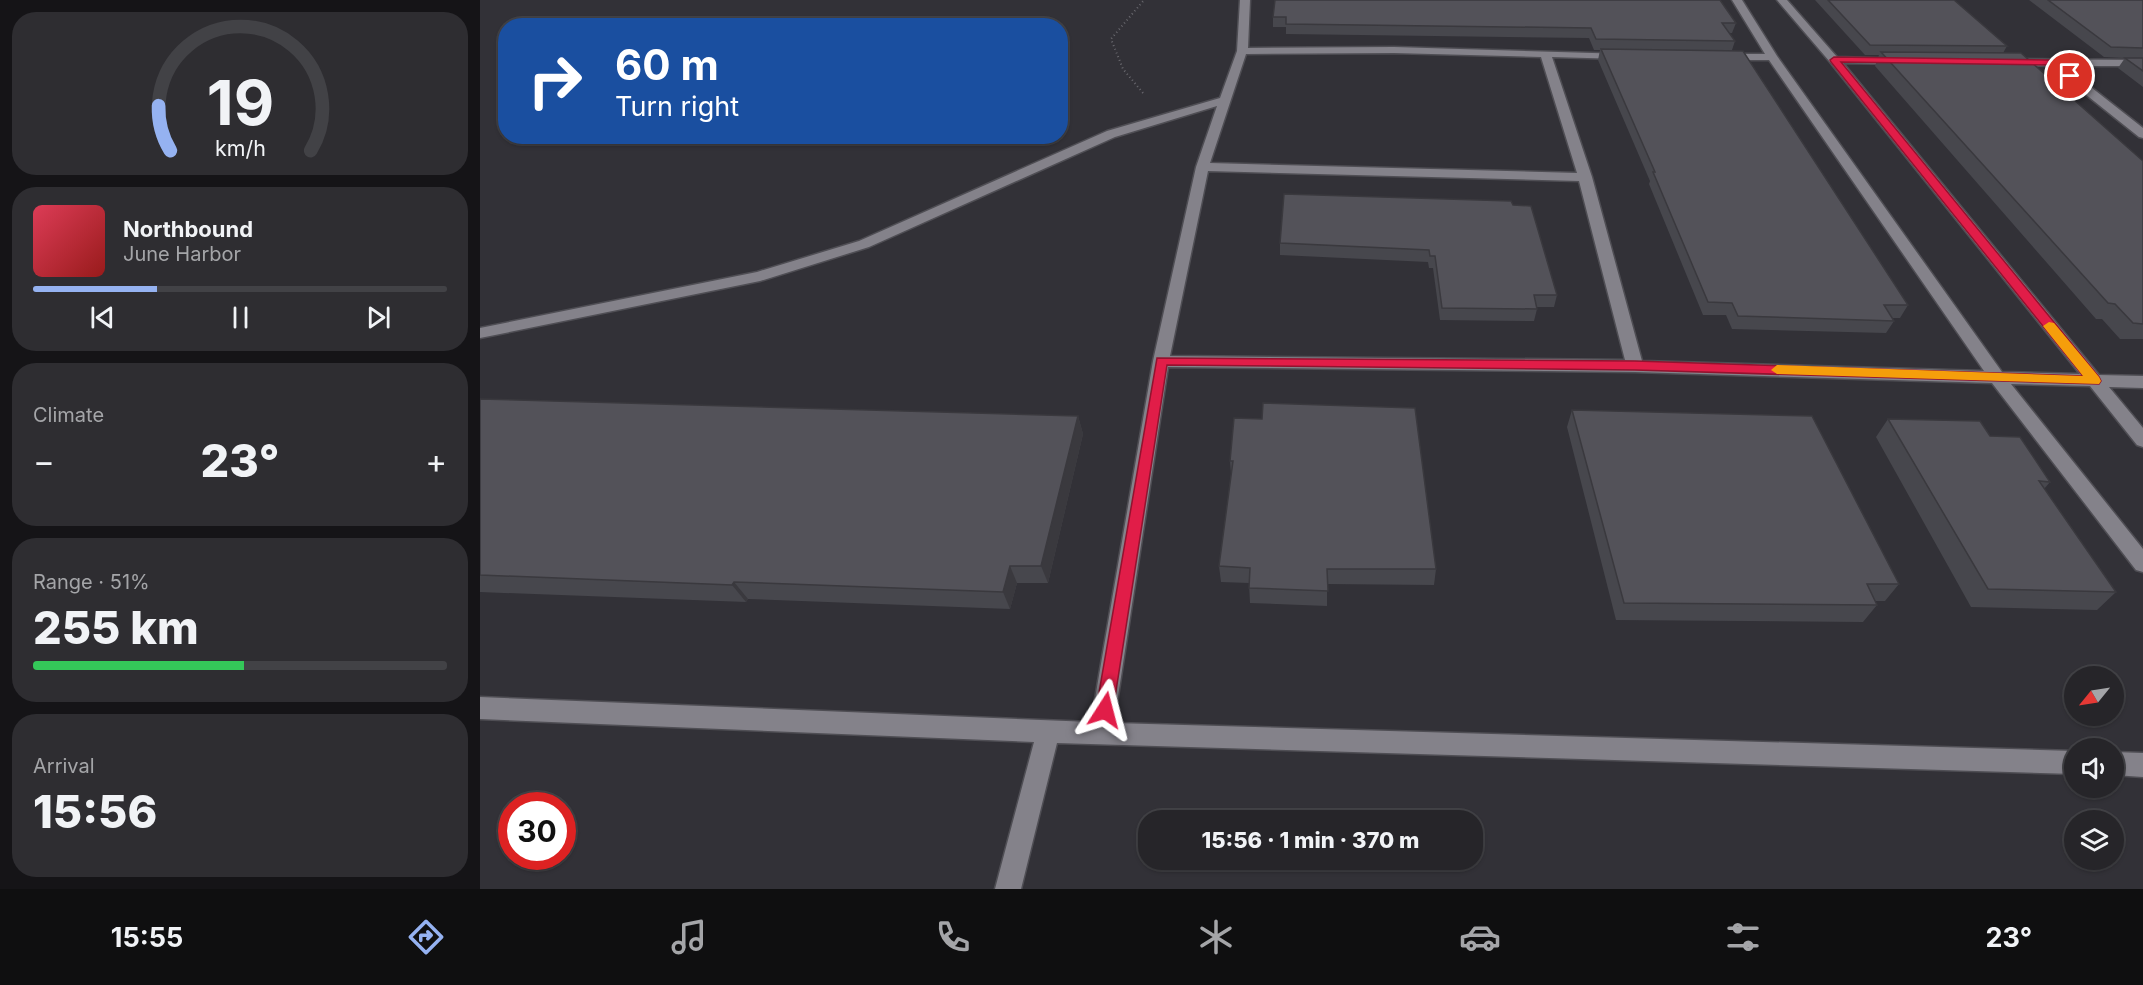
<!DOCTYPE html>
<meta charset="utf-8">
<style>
:root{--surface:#262529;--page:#2e2d31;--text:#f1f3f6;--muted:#a4a5a8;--line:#424246;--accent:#95b2f1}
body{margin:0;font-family:Inter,sans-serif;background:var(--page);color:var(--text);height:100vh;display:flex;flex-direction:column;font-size:22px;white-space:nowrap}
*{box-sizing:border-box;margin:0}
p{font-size:20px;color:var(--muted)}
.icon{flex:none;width:33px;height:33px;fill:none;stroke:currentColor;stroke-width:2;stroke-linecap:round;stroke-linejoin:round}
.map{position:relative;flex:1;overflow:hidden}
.details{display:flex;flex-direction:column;gap:12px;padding:12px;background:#151417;width:480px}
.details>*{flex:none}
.banner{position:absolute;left:18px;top:18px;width:570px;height:126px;border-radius:24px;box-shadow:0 2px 4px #0004,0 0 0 2px var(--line);background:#1a4fa0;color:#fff;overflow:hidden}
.needle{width:39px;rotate:240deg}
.controls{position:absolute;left:1584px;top:666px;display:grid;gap:12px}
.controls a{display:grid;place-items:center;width:60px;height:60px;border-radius:50%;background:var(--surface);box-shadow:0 2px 4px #0004,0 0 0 2px var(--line);font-size:30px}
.speed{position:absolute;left:18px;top:792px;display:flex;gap:12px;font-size:30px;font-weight:700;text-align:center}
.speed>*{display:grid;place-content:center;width:78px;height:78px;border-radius:50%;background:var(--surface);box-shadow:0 2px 4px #0004,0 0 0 2px var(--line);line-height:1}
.speed .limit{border:9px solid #d22;background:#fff;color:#111}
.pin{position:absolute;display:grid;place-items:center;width:51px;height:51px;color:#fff;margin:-26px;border:3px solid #fff;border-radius:50%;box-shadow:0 2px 6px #0007}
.me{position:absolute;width:66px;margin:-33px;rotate:9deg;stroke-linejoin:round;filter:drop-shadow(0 0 4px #0008)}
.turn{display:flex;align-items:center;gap:21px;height:126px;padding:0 18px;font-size:27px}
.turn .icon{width:78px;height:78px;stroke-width:2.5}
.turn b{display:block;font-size:42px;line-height:51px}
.big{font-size:45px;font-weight:800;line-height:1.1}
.details .tile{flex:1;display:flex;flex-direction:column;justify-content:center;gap:9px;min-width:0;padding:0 21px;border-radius:24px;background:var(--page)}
.details .dial{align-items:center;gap:0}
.dial svg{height:156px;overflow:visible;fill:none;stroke:var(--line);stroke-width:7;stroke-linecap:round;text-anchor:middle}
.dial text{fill:var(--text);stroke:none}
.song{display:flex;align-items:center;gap:18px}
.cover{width:72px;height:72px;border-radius:9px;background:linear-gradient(135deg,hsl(350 70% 55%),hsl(0 70% 35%))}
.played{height:6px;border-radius:3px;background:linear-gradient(90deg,var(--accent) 30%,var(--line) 30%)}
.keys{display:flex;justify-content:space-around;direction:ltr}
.heat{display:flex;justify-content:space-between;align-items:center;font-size:33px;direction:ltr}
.charge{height:9px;border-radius:4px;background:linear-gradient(90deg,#34c759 51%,var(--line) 0)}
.trip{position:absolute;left:658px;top:810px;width:345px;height:60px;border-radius:24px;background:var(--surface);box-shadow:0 2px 4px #0004,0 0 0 2px var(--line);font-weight:800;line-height:60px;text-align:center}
.tabs{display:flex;height:96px;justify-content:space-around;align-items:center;background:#0f0f10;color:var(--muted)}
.tabs .icon{width:42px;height:42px}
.tabs .current{color:var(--accent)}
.tabs b{font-size:27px;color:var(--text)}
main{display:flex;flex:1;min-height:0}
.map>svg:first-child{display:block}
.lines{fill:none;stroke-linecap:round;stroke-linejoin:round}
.minor-casing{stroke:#4f4e54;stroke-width:3}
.path{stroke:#69686e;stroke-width:2;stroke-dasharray:1 3;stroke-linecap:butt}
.minor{fill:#84828a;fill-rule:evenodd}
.wall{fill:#47474d}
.shaded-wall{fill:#3a393e}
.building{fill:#535259;stroke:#3a393e;stroke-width:1.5}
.route{fill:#e11d48;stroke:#92132f;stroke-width:1.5}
.slow{fill:#f59e0b}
</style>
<main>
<section class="details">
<div class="tile dial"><svg viewBox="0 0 100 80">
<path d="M14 69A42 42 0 1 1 86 69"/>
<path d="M14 69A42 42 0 0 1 8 46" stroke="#95b2f1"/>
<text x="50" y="56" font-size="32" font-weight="700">19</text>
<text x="50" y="72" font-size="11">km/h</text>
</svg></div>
<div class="tile">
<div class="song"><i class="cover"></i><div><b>Northbound</b><p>June Harbor</p></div></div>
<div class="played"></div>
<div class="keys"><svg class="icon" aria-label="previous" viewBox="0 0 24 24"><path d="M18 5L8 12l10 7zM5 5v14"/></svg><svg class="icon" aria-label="pause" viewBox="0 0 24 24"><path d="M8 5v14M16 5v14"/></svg><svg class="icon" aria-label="next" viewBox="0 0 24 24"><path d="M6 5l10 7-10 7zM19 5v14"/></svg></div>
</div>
<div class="tile"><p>Climate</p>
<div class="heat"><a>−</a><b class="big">23°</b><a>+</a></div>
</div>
<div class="tile"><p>Range · 51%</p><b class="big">255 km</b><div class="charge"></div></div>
<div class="tile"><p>Arrival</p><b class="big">15:56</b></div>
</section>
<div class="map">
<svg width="1663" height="889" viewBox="0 0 1663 889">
<rect width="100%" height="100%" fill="#323137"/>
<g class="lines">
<g class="minor-casing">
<g id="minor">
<path d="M760 0H770L768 48 914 47 1147 54V58L1143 59 1072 57 1112 177 1162 361 1504 371 1289 60H1243L1238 57 1243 54H1285L1252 0H1262L1297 56 1522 372 1600 374 1350 62 1297 0H1307L1357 57 1425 59 1426 61 1421 64 1363 63 1619 375 1663 376V388L1629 387 1663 428V447L1657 445 1610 386 1531 384 1663 549V572L1656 570 1512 383 1155 372 688 367 634 723 1594 751V774L577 743 541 889H515L554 742 0 719V697L611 722 673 361 716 167 737 106 635 137 389 247 280 281 0 338V328L277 272 379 241 627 131 740 98 757 51ZM914 53 1061 57 1097 173 730 163 766 54ZM728 171 1099 181 1145 360 690 356Z"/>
<polygon points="1527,59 1663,60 1663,66 1584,66 1663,128 1663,138 1659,137 1570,66 1523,64 1523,60"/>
<polygon points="1634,752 1663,753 1663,777 1634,775"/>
</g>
</g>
<polyline class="path" points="663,93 643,69 631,39 664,0"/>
<use href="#minor" class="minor"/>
</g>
<g class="wall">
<polygon points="1335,0 1474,0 1527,46 1523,53 1663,161 1663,339 1640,339 1622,319 1616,319 1395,66 1399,55 1385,55"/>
<polygon points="1549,0 1663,0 1663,87 1638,68 1645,58 1624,57"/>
<polygon points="793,17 1256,23 1252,33 1249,33 1255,41 1252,50 1428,305 1420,318 1412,318 1414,321 1406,333 1252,329 1246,315 1223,315 1169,184 1170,181 1118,60 1120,50 1114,50 1109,38 806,34 806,27 793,27"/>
<polygon points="1033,205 1077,295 1074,307 1057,307 1057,309 1054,321 960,320 953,268 949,268 948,262 800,255 800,243"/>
<polygon points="0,399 598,416 603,434 568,583 537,583 530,609 268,599 266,602 0,592"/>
<polygon points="1092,410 1419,584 1405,601 1395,601 1397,605 1383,622 1136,620 1087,427"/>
<polygon points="754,418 956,569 954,585 847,584 847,606 770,603 769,583 741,582 739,566 751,474 750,461"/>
<polygon points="1408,419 1510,436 1570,482 1564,489 1636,592 1617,610 1491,607 1396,437"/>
</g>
<g class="shaded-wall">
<polygon points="598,416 603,434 568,583 561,566"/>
<polygon points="530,566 537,583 530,609 523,592"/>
<polygon points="254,582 268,599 266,602 252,585"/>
</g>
<g class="building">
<polygon points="795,0 1240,0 1256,23 1242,23 1255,41 1116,39 1111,28 806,24 806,17 793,17"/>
<polygon points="1348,0 1474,0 1527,46 1390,45"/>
<polygon points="1568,0 1663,0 1663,48 1631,47"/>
<polygon points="1121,49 1263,51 1428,305 1404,305 1414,321 1258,316 1252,303 1228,302 1173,172 1175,172"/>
<polygon points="1401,52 1541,53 1663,161 1663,324 1653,323 1635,304 1628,303"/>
<polygon points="1645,58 1663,58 1663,71"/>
<polygon points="804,194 1031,201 1033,205 1051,206 1077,295 1054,295 1057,309 962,308 955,256 950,256 949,250 800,243"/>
<polygon points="0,399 598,416 561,566 530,566 523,592 254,582 252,585 0,575"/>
<polygon points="783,403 935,408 956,569 847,569 848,591 769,588 770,568 739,566 753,461 750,461 754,418 782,419"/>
<polygon points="1092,410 1332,416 1419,584 1387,584 1397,605 1144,603"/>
<polygon points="1408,419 1500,421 1510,436 1540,437 1570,482 1559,481 1636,592 1508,589"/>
</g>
<polygon class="route" points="1354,57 1572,60 1593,75 1593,78 1587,78 1570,65 1361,62 1619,377 1621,381 1619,384 1155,370 687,365 633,710 631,716 625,718 618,716 616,710 677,358 1155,361 1603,376 1351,62 1350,60"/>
<polygon class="slow" points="1569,322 1574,323 1619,377 1621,381 1619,384 1297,374 1291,370 1297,365 1603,376 1563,326"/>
</svg>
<div class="controls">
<a><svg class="needle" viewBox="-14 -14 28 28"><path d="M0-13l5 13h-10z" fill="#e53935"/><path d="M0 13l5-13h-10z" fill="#a4a5a8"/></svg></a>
<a><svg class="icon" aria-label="sound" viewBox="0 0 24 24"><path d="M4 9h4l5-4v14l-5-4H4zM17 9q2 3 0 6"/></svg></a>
<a><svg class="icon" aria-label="layers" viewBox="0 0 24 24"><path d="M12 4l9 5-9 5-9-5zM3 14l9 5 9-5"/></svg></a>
</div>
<div class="speed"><div class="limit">30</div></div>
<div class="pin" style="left:1590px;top:76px;background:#d93025"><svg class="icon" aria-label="arrive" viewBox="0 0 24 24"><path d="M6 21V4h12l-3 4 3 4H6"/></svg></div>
<svg class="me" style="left:625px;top:710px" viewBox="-20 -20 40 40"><path d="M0-17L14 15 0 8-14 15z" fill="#e11d48" stroke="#fff" stroke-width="4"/></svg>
<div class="trip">15:56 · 1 min · 370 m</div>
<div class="banner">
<div class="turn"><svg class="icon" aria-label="right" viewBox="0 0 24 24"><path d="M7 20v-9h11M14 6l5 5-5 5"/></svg><div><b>60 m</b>Turn right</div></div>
</div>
</div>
</main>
<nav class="tabs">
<b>15:55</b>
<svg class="icon current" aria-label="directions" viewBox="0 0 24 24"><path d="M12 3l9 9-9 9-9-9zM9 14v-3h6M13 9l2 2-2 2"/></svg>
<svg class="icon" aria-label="music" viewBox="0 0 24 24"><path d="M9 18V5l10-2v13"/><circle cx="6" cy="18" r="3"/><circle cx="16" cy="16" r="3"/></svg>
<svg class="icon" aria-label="phone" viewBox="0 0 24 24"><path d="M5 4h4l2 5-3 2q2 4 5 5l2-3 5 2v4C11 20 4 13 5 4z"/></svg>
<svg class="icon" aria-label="climate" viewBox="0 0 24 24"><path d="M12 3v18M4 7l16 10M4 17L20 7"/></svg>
<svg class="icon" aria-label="car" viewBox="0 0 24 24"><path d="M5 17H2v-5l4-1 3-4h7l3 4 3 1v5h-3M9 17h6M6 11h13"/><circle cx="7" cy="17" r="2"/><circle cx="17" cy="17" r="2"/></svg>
<svg class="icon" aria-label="filters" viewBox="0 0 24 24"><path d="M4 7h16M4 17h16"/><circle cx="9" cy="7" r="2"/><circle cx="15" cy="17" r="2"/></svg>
<b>23°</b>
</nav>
